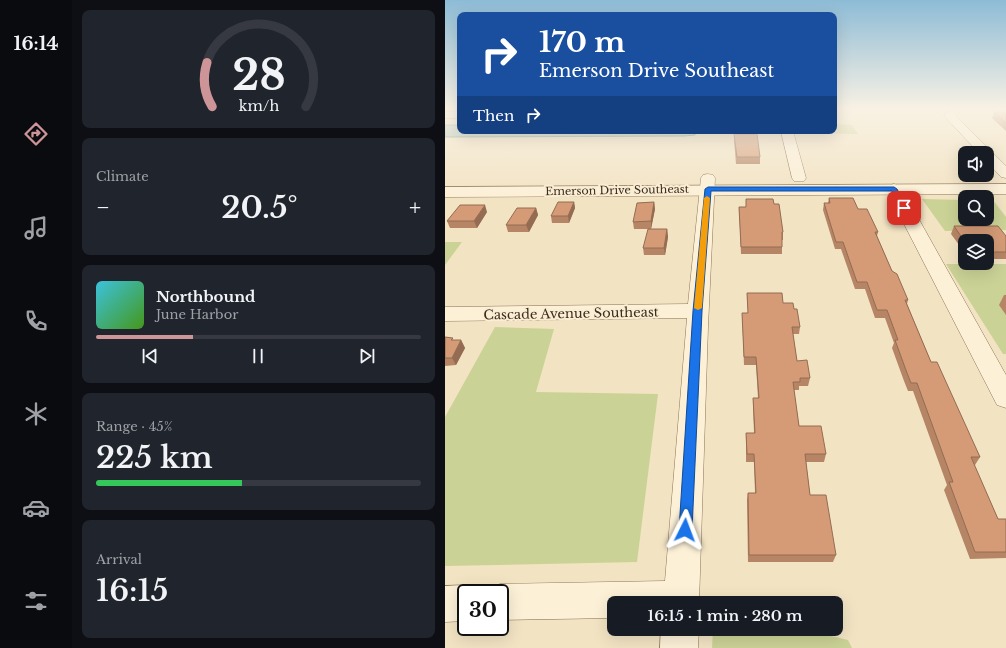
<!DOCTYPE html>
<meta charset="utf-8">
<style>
:root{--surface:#171b24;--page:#20242c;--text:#f1f3f6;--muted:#9ea1a6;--line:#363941;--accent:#ce9598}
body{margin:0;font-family:"Libre Baskerville",serif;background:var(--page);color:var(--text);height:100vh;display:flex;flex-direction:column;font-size:15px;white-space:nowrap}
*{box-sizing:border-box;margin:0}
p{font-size:13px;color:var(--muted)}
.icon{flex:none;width:22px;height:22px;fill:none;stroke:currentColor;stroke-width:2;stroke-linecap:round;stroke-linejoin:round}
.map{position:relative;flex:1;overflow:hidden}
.sheet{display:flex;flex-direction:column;gap:10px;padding:10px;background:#0d0f14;width:373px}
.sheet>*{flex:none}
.top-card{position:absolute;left:12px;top:12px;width:380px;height:122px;border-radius:8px;box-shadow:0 4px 16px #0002;background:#1a4fa0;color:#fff;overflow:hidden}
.controls{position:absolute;left:513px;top:146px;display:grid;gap:8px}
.controls a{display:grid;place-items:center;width:36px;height:36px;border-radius:8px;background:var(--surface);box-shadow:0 4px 16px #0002;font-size:20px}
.speed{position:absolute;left:12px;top:584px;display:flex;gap:8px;font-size:20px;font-weight:700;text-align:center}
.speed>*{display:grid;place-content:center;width:52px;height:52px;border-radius:50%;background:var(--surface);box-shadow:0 4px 16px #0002;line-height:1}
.speed .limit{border:2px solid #111;border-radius:6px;background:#fff;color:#111}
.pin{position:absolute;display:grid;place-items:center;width:34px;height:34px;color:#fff;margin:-17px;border-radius:8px;box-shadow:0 2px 6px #0006}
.me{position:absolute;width:44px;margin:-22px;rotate:3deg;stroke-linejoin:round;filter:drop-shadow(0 0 3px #0008)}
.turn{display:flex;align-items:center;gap:14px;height:84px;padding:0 16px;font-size:18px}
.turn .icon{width:52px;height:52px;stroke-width:2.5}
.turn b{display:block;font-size:28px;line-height:34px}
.then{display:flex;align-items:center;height:38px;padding:0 16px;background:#0003;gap:8px;font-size:15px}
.big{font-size:30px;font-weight:600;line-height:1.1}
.sheet .tile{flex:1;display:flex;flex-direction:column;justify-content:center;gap:6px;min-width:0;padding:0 14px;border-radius:8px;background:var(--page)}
.sheet .dial{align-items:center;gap:0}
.dial svg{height:104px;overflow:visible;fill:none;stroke:var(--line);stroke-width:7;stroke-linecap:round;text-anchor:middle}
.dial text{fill:var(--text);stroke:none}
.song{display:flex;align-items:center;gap:12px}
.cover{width:48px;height:48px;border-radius:6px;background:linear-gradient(135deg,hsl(190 70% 55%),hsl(100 70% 35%))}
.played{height:4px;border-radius:2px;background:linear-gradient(90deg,var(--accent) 30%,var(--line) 30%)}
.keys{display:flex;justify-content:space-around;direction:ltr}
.heat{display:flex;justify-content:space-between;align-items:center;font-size:22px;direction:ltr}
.charge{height:6px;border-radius:3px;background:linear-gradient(90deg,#34c759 45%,var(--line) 0)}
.trip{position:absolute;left:162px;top:596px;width:236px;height:40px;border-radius:8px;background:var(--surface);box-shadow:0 4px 16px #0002;font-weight:600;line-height:40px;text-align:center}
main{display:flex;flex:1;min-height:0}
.tab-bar{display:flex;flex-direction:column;width:72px;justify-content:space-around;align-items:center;background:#090b0e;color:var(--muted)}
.tab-bar .icon{width:28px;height:28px}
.tab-bar .on{color:var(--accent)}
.tab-bar b{font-size:18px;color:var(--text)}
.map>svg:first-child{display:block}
.green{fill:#cbd296}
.water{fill:#a6c5bb;stroke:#6b9489}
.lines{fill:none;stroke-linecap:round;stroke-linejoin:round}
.service-casing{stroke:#8e7458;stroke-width:1}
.minor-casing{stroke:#8e7458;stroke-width:1}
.tertiary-casing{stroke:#8e7458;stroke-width:1}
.service{fill:#fcf0d7;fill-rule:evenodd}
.minor{fill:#fcf0d7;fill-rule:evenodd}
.tertiary{fill:#fcf0d7;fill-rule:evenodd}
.wall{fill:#b68565}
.shaded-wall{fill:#946c53}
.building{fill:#d49b76;stroke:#946c53}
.route{fill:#1a73e8;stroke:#114b97}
.slow{fill:#f59e0b}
.labels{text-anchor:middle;stroke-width:4;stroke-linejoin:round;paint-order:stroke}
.far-street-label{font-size:11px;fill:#3d2c1d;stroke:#f9edd4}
.street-label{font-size:13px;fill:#3d2c1d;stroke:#f9edd4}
</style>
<main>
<nav class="tab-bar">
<b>16:14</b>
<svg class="icon on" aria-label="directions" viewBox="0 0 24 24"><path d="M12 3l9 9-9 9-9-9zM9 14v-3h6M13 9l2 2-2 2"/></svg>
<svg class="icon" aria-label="music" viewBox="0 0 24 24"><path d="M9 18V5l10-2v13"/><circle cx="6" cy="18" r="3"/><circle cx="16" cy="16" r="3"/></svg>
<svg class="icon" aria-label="phone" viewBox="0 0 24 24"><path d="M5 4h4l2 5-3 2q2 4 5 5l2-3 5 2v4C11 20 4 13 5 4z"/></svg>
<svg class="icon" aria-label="climate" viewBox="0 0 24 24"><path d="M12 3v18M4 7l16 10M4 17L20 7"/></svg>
<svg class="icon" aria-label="car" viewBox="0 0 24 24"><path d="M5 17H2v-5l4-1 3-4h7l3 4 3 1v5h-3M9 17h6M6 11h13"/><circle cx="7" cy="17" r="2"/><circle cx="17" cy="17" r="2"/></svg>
<svg class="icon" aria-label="filters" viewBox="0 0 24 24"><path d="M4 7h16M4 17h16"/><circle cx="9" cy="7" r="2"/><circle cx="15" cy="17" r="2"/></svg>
</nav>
<section class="sheet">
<div class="tile dial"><svg viewBox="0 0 100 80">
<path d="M14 69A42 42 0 1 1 86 69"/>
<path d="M14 69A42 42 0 0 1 10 35" stroke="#ce9598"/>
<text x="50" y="56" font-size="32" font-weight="700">28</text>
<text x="50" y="72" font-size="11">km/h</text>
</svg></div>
<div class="tile"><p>Climate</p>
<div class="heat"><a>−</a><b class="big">20.5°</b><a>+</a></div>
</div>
<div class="tile">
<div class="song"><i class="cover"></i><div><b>Northbound</b><p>June Harbor</p></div></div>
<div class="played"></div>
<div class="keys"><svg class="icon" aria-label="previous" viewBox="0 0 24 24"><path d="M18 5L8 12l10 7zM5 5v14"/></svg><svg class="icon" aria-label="pause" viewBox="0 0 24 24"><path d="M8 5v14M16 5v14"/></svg><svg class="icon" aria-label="next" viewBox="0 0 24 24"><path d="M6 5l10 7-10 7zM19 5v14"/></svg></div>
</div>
<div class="tile"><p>Range · 45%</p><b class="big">225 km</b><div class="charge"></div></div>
<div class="tile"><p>Arrival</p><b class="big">16:15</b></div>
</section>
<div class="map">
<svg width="561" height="648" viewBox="0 0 561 648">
<rect width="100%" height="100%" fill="#f2e3c3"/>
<g class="green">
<polygon points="389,124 407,125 413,134 354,133 353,131 389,131"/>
<polygon points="477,199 520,200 520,219 542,219 542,200 548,200 561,217 561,230 500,231"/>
<polygon points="0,242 17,242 0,265"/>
<polygon points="501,264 561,264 561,354 558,354"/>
<polygon points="50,327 109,329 91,392 213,394 192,562 0,566 0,417"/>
<polygon points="268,629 357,629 403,640 407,648 267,648"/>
</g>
<polygon class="water" points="0,125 15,125 15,131 252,131 250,135 239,136 0,137"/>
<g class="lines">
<g class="service-casing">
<polygon id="service" points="497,108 505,108 513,111 510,113"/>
</g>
<g class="minor-casing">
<g id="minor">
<polygon points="506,108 517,108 511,116 561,166 561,178 556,177 542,162 542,153 534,153 501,118 499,116"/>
<rect x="0" y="112" width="15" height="6"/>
<polygon points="336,131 348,131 361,178 359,181 349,181 347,178"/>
<polygon points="263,174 268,175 270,178 263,327 254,603 169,603 169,618 55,620 55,593 41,593 42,589 55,584 220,581 242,318 0,321 0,307 243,304 256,178 258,175"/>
<polygon points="449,184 454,186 457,189 561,375 561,408 552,405 441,189 444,186"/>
<polygon points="21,585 34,590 35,593 21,593 21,621 0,622 0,586"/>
<polygon points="216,629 254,629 253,648 215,648"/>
</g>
</g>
<g class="tertiary-casing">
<polygon id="tertiary" points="561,184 561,194 0,197 0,187"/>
</g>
<use href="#service" class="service"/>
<use href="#minor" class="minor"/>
<use href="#tertiary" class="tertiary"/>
</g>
<g class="wall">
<polygon points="549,112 561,112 561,131 547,118"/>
<polygon points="289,134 315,157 315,164 291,164 289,140"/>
<polygon points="384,198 413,209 433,232 432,236 447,271 463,300 462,304 486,362 535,457 530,465 529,465 553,519 561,519 561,558 525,559 499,490 502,485 468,391 463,391 459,381 447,348 449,343 440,318 430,318 420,289 410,289 396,249 390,249 378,210 379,203 383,203"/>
<polygon points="129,202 130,208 124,223 107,223 106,216"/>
<polygon points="209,202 210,209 206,229 189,229 188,222"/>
<polygon points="329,204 338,232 338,240 337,240 337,254 296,254 294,207 301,207"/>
<polygon points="91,208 93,215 84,232 63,232 61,225"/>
<polygon points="42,212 32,228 5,228 2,221"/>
<polygon points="509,226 561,236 561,259 542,259 542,241 520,241 520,253 506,234"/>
<polygon points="222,229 223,237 220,255 199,255 198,248"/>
<polygon points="302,293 338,303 349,309 355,327 354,334 348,334 352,361 365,378 363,386 354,386 354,390 349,390 354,426 381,454 379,462 361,462 365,495 391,555 388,562 303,562 302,500 303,493 310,493 309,462 301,462 301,433 309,433 308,406 308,398 313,398 311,365 299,365 297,313 303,313"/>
<polygon points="559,295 561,295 561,315 554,305"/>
<polygon points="0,337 9,340 16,340 20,348 11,365 0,366"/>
</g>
<g class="shaded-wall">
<polygon points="129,202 130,208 124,223 123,216"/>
<polygon points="209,202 210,209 206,229 206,221"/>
<polygon points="40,205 42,212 32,228 29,221"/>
<polygon points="91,208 93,215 84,232 81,225"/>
<polygon points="222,229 223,237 220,255 219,248"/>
<polygon points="16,340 20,348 11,365 7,358"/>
</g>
<g class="building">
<polygon points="549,112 561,112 561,123"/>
<polygon points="289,134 312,134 315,157 292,157"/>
<polygon points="384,198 408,198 413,209 422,209 433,232 430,232 447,271 452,274 463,300 460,300 486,362 492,362 535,457 526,457 553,519 561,519 561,552 530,552 504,482 508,482 472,383 466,383 462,373 450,340 453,340 442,310 432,310 422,282 412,282 398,242 391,242 379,203 385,203"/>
<polygon points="301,199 328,199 329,204 334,204 338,232 337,232 337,247 296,247 294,207 301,207"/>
<polygon points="113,202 129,202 123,216 106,216"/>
<polygon points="209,202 206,221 188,222 192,203"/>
<polygon points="15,205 40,205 29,221 2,221"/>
<polygon points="72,208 91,208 81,225 61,225"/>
<polygon points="509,226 553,226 561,236 561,252 542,252 542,241 520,241 520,242"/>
<polygon points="203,229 222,229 219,248 198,248"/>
<polygon points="302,293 337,293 338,303 348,303 349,309 352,309 355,327 347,327 352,361 362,360 365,378 355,378 355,382 348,382 354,426 376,426 381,454 360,454 365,495 381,495 391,555 304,555 303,493 311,493 309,454 302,454 301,433 310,433 308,398 314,398 311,357 299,357 297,313 303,313"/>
<polygon points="0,337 8,338 6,340 16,340 7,358 0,358"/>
</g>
<linearGradient id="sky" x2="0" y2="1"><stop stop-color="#8dbbd6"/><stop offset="0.55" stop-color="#f9f2e4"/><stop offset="1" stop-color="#f9f2e4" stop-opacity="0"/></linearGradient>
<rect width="561" height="198" fill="url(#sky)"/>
<polygon class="route" points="449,187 452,189 462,208 461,210 457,210 447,191 266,191 257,311 247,530 245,534 240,536 236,534 234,530 248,311 260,189 263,187"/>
<polygon class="slow" points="262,196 265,198 257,308 253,310 249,308 259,198"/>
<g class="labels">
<g class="far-street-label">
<text transform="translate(172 190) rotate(-1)" y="4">Emerson Drive Southeast</text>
</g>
<g class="street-label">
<text transform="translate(126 313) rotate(-1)" y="5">Cascade Avenue Southeast</text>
</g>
</g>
</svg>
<div class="controls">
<a><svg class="icon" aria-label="sound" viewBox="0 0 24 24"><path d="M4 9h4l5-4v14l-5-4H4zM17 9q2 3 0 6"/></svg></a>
<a><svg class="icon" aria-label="search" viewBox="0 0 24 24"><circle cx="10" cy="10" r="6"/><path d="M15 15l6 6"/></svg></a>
<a><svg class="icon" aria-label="layers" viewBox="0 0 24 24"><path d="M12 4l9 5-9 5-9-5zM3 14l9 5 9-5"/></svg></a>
</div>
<div class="speed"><div class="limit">30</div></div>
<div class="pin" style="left:459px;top:208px;background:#d93025"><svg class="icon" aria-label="arrive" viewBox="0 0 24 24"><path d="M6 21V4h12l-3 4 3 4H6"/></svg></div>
<svg class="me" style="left:240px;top:530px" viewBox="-20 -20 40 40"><path d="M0-17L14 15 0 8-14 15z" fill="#1a73e8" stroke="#fff" stroke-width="4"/></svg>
<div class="trip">16:15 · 1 min · 280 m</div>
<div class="top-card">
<div class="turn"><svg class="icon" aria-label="right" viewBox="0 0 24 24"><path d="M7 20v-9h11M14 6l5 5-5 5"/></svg><div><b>170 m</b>Emerson Drive Southeast</div></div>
<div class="then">Then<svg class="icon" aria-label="right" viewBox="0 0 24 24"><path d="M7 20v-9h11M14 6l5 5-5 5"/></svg></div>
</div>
</div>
</main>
